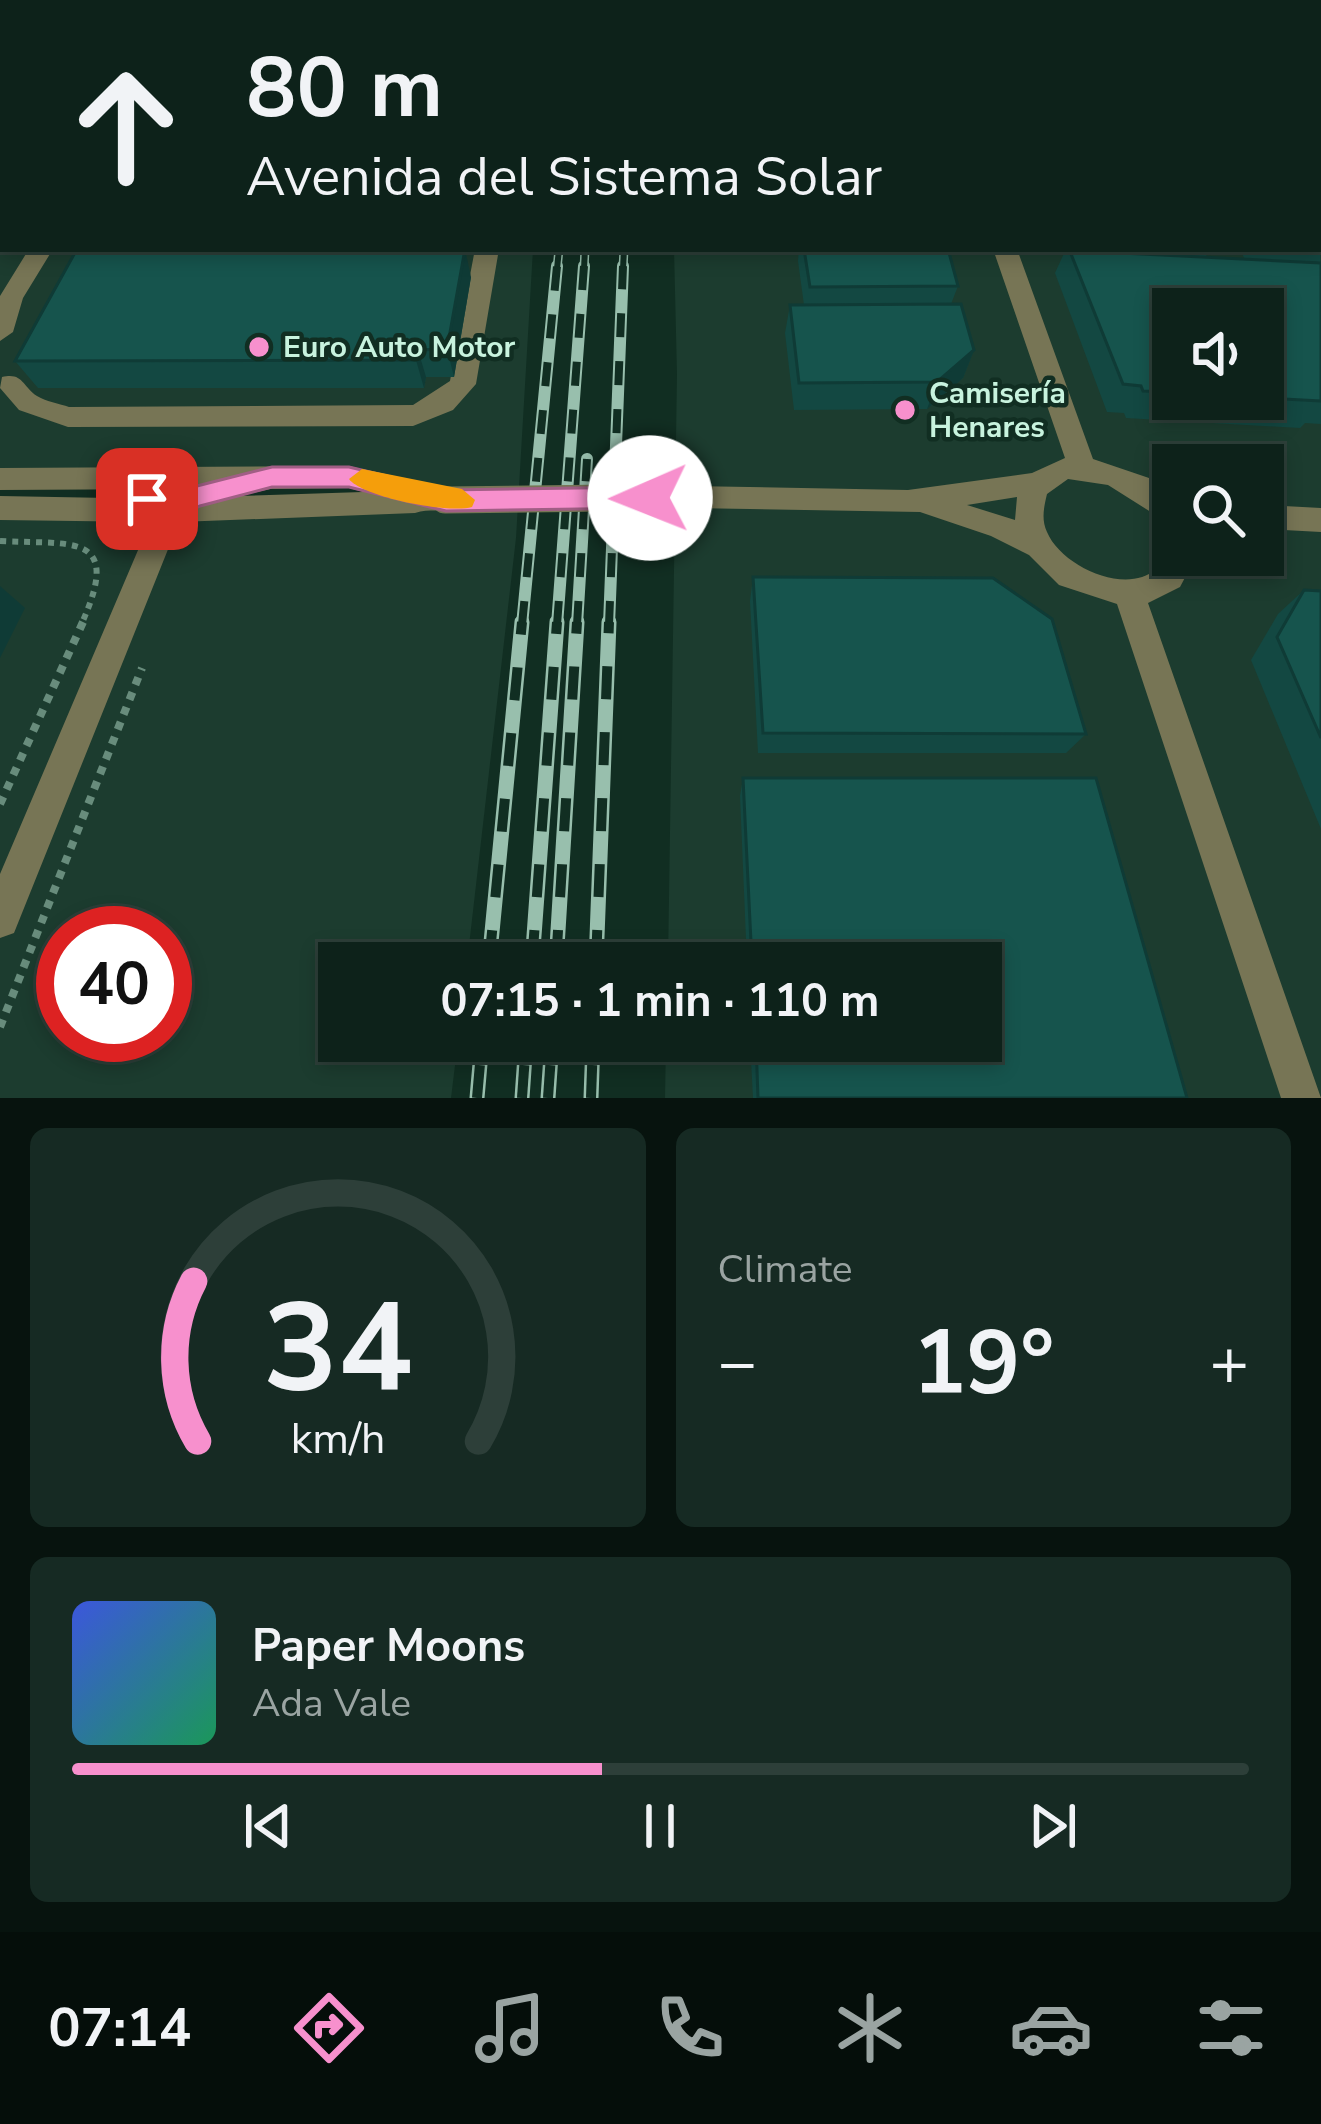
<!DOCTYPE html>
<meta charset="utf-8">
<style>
:root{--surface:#0d221a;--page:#162a23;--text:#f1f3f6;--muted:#9aa4a2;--line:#2d3f39;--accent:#f790cd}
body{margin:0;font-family:"Nunito Sans",sans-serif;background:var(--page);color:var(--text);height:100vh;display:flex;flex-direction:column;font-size:45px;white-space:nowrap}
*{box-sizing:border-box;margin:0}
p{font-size:39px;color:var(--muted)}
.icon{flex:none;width:66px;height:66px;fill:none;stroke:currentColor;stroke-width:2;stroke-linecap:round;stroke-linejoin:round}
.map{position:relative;height:1098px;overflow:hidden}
.details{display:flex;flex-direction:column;gap:30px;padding:30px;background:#07130e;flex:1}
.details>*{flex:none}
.guide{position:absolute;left:0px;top:0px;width:1323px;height:252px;box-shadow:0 6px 18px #0003,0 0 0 3px var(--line);background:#0d221a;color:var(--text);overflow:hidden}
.controls{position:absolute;left:1152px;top:288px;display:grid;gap:24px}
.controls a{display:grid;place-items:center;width:132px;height:132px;border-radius:0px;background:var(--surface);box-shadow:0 6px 18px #0003,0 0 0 3px var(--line);font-size:60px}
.speed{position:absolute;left:36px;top:906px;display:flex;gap:24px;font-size:60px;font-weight:700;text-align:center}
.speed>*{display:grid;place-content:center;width:156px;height:156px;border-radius:50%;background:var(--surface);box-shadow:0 6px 18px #0003,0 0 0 3px var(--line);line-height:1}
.speed .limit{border:18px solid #d22;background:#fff;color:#111}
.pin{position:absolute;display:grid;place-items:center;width:102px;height:102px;color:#fff;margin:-51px;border-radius:24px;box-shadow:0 6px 18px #0006}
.me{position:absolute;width:132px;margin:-66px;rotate:269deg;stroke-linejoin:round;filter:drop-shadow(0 0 9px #0008)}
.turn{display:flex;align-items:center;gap:42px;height:252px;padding:0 48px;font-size:54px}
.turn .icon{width:156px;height:156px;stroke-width:2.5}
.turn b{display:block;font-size:84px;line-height:102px}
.big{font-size:90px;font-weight:700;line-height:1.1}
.details .widget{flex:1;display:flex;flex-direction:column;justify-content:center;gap:18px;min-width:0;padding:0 42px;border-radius:18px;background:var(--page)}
.details .dial{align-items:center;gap:0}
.dial svg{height:312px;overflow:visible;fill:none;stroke:var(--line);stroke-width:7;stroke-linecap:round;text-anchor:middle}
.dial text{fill:var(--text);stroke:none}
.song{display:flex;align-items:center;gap:36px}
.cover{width:144px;height:144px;border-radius:18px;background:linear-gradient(135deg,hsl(230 70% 55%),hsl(150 70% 35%))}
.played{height:12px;border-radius:6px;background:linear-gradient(90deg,var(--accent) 45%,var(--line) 45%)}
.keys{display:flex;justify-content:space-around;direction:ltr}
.heat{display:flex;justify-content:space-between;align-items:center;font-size:66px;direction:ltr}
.details .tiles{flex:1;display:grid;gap:30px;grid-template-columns:1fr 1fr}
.widget:last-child{grid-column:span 2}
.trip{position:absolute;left:318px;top:942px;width:684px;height:120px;border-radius:0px;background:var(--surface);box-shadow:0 6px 18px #0003,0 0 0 3px var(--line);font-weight:700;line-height:120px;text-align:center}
.tab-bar{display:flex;height:192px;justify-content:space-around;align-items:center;background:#050e0a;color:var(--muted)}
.tab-bar .icon{width:84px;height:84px}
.tab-bar .active{color:var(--accent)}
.tab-bar b{font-size:54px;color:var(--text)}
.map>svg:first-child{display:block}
.built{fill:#1c3c2f;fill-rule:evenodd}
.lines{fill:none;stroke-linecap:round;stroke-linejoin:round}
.path-far1{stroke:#688c7c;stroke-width:6;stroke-dasharray:6 6;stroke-linecap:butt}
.path{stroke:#688c7c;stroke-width:8;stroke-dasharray:8 8;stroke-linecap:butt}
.minor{fill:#777555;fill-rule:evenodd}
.rail-far2-casing{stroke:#98bfad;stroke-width:9}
.rail-far1-casing{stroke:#98bfad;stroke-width:12}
.rail-casing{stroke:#98bfad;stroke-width:15}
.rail-far2{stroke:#112e22;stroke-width:6;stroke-dasharray:18;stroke-linecap:butt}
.rail-far1{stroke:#112e22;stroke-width:8;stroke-dasharray:24;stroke-linecap:butt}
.rail{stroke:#112e22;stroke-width:10;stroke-dasharray:33;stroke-linecap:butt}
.minor-bridge{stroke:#777555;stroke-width:27}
.wall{fill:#134842;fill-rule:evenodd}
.shaded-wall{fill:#0f3b36}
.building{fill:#16544d;stroke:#0f3b36;stroke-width:3}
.route{fill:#f790cd;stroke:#a15e85;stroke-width:3}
.slow{fill:#f59e0b}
.poi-dot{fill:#f790cd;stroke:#112e22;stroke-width:4.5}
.labels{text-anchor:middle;stroke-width:9;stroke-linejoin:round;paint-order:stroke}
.poi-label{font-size:30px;font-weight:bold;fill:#c8f3de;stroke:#112e22;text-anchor:start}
</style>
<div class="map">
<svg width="1321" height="1098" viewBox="0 0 1321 1098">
<rect width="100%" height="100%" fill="#112e22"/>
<g class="built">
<path d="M0 0H556L3 3V249H533L516 538 467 963H339V1041H458L451 1098H0V508L440 500 396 486 0 478ZM63 933H165V1035H63Z"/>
<path d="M668 0H1321V1098H665L666 1041H981V963H668L677 374 674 249H1320V3ZM1173 309H1263V399H1173ZM1173 465H1263V555H1173Z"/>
</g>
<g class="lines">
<path class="path-far1" d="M0 541C72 545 124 531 81 625"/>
<g class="path">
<polyline points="0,804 83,622"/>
<polyline points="0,1027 142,668"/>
</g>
<g class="minor">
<polygon points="15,0 33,0 13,3"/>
<polygon points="518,0 536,0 517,3"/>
<polygon points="908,0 926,0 927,3 909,3"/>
<polygon points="935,0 958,0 933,3"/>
<polygon points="1176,0 1267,0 1269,3 1178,3"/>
<polygon points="3,21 3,36 0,37 0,22"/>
<rect x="0" y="88" width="3" height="12"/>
<rect x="1320" y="118" width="1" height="13"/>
<rect x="0" y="119" width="3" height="12"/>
<polygon points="29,249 53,249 23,298 13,332 0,341 0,296"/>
<path d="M475 249H499L476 384 453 410 413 426 68 427 19 410 0 388 2 377C23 372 22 386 37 396 45 401 60 404 69 407L413 405 450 381Z"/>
<path d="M993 249H1017L1093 459 1149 478 1173 495V526L1108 485 1068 479 1047 494C1044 507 1041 519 1047 532 1061 566 1126 596 1156 569 1163 564 1168 552 1173 546V555H1197L1180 587 1148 603 1321 1098H1281L1117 604 1059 585 1029 555 991 536 920 512 690 508 680 505 676 497 680 489 690 486 908 490 1032 473 1065 458ZM1017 497 1015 520 967 505Z"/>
<path d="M349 466 445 488 455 492 459 500 455 508C440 513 430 508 415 513L179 522 14 933 0 938V874L150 522 0 520V496L165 499 182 489 0 490V468ZM349 488 363 492 240 496 270 489Z"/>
<polygon points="1263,505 1321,508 1321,532 1263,529"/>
</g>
<g class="rail-far2-casing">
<g id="rail-far2">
<polyline points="557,269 559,249"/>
<polyline points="584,269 585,249"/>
<polyline points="623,269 624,249"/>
</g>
</g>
<g class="rail-far1-casing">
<g id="rail-far1">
<polyline points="522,625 557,266"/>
<polyline points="557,625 584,266"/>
<polyline points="577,625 587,459"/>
<polyline points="609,625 623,266"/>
</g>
</g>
<g class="rail-casing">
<g id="rail">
<polyline points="489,963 522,622"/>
<polyline points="532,963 557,622"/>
<polyline points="556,963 577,622"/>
<polyline points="596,963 609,622"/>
<polyline points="477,1098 482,1041"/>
<polyline points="522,1098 526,1041"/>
<polyline points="548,1098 552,1041"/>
<polyline points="591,1098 593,1041"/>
</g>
</g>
<use href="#rail-far2" class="rail-far2"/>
<use href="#rail-far1" class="rail-far1"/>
<use href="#rail" class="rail"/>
<polyline class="minor-bridge" points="445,500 690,497"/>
</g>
<g class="wall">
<polygon points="687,0 865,0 834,3 687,3"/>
<polygon points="1320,4 1321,4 1321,68 1320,66"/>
<path d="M1320 125 1321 424 1305 423 1300 428 1126 418 1124 413 1107 412 1055 273 1066 249H1210L1205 258 1245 260 1240 249H1320ZM1173 309H1263V399H1173Z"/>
<polygon points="799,249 948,249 958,286 951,304 974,350 963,378 927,409 794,410 785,333 790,305 804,305 798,261"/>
<polygon points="471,277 454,377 426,377 424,388 38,388 15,361"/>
<polygon points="753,577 1086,734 1066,753 758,753 750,601"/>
<polygon points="1304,590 1321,591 1321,829 1251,660 1278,614"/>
<polygon points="743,778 1187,1098 753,1098 750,1041 981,1041 981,963 747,963 740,796"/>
</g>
<g class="shaded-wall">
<polygon points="465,249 471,277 454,377 447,349"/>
<polygon points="418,350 426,377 424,388 416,360"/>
<polygon points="974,350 963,378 927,409 937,382"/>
<polygon points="0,586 25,608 0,658"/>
</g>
<g class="building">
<polygon points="70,0 409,0 408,3 68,3"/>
<polygon points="689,0 833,0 834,3 689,3"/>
<polygon points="1155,0 1214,0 1249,1 1250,3 1156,3"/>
<rect x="1320" y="184" width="1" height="62"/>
<polygon points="77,249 465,249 447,349 418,350 416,360 15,361"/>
<polygon points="804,249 948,249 958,286 810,287"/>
<polygon points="1069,249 1100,249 1101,252 1321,263 1321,401 1263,398 1263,309 1173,309 1173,392 1143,391 1141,386 1123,384"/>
<polygon points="961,304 974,350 937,382 799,383 790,305"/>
<polygon points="753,577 993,578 1052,619 1086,734 763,733"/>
<polygon points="1304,590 1321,591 1321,738 1277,637"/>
<polygon points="743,778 1096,778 1187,1098 758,1098 756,1041 981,1041 981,963 752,963"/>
</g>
<polygon class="route" points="272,467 349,467 446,490 650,487 663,498 650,508 446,511 349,487 272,487 200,506 169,521 138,506 134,499 147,488 169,498 193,487"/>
<path class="slow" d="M362 469 462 489 475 500 472 507C449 514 362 497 349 479Z"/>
<g class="poi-dot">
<circle cx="259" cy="347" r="12"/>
<circle cx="905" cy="410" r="12"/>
</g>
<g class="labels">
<g class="poi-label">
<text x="283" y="357">Euro Auto Motor</text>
<text x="929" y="403">Camisería<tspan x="929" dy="34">Henares</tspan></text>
</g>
</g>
</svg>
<div class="controls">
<a><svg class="icon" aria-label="sound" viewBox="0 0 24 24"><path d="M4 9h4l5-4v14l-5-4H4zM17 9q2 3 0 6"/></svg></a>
<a><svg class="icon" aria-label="search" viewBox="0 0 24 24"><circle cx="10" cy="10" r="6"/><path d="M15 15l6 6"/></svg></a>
</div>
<div class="speed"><div class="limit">40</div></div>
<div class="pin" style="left:147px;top:499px;background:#d93025"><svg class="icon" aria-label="arrive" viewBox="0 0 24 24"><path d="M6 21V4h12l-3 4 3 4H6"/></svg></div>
<svg class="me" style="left:650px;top:498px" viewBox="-20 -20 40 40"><circle r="19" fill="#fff"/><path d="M0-13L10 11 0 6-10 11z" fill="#f790cd"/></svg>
<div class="trip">07:15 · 1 min · 110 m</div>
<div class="guide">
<div class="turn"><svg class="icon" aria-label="ahead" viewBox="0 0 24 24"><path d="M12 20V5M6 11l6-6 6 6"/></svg><div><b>80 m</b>Avenida del Sistema Solar</div></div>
</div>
</div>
<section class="details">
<div class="tiles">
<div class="widget dial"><svg viewBox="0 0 100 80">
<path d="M14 69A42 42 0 1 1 86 69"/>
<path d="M14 69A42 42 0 0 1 13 28" stroke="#f790cd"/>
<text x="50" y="56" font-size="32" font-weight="700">34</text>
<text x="50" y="72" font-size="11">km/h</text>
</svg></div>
<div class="widget"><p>Climate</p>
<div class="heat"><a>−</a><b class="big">19°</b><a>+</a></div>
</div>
<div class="widget">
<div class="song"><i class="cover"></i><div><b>Paper Moons</b><p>Ada Vale</p></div></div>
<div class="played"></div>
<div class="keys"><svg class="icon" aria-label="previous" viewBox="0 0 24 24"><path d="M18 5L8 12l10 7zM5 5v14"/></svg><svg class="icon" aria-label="pause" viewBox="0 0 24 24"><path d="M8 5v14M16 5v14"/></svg><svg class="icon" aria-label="next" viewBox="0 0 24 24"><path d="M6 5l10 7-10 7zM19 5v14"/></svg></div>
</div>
</div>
</section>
<nav class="tab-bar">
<b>07:14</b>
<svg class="icon active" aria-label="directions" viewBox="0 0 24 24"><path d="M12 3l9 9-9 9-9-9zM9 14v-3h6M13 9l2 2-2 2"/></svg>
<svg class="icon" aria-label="music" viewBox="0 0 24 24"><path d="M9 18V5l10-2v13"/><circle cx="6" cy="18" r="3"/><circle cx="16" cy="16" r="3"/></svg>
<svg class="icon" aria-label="phone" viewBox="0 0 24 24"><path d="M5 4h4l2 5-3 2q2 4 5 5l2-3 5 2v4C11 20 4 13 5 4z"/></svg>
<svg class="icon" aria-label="climate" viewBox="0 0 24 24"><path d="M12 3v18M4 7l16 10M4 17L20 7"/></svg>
<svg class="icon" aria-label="car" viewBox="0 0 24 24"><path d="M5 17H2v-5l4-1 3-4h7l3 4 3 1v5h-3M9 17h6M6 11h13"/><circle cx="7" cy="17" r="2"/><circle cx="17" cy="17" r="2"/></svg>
<svg class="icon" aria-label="filters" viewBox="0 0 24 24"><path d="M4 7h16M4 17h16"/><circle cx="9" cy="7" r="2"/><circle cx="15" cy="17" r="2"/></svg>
</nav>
